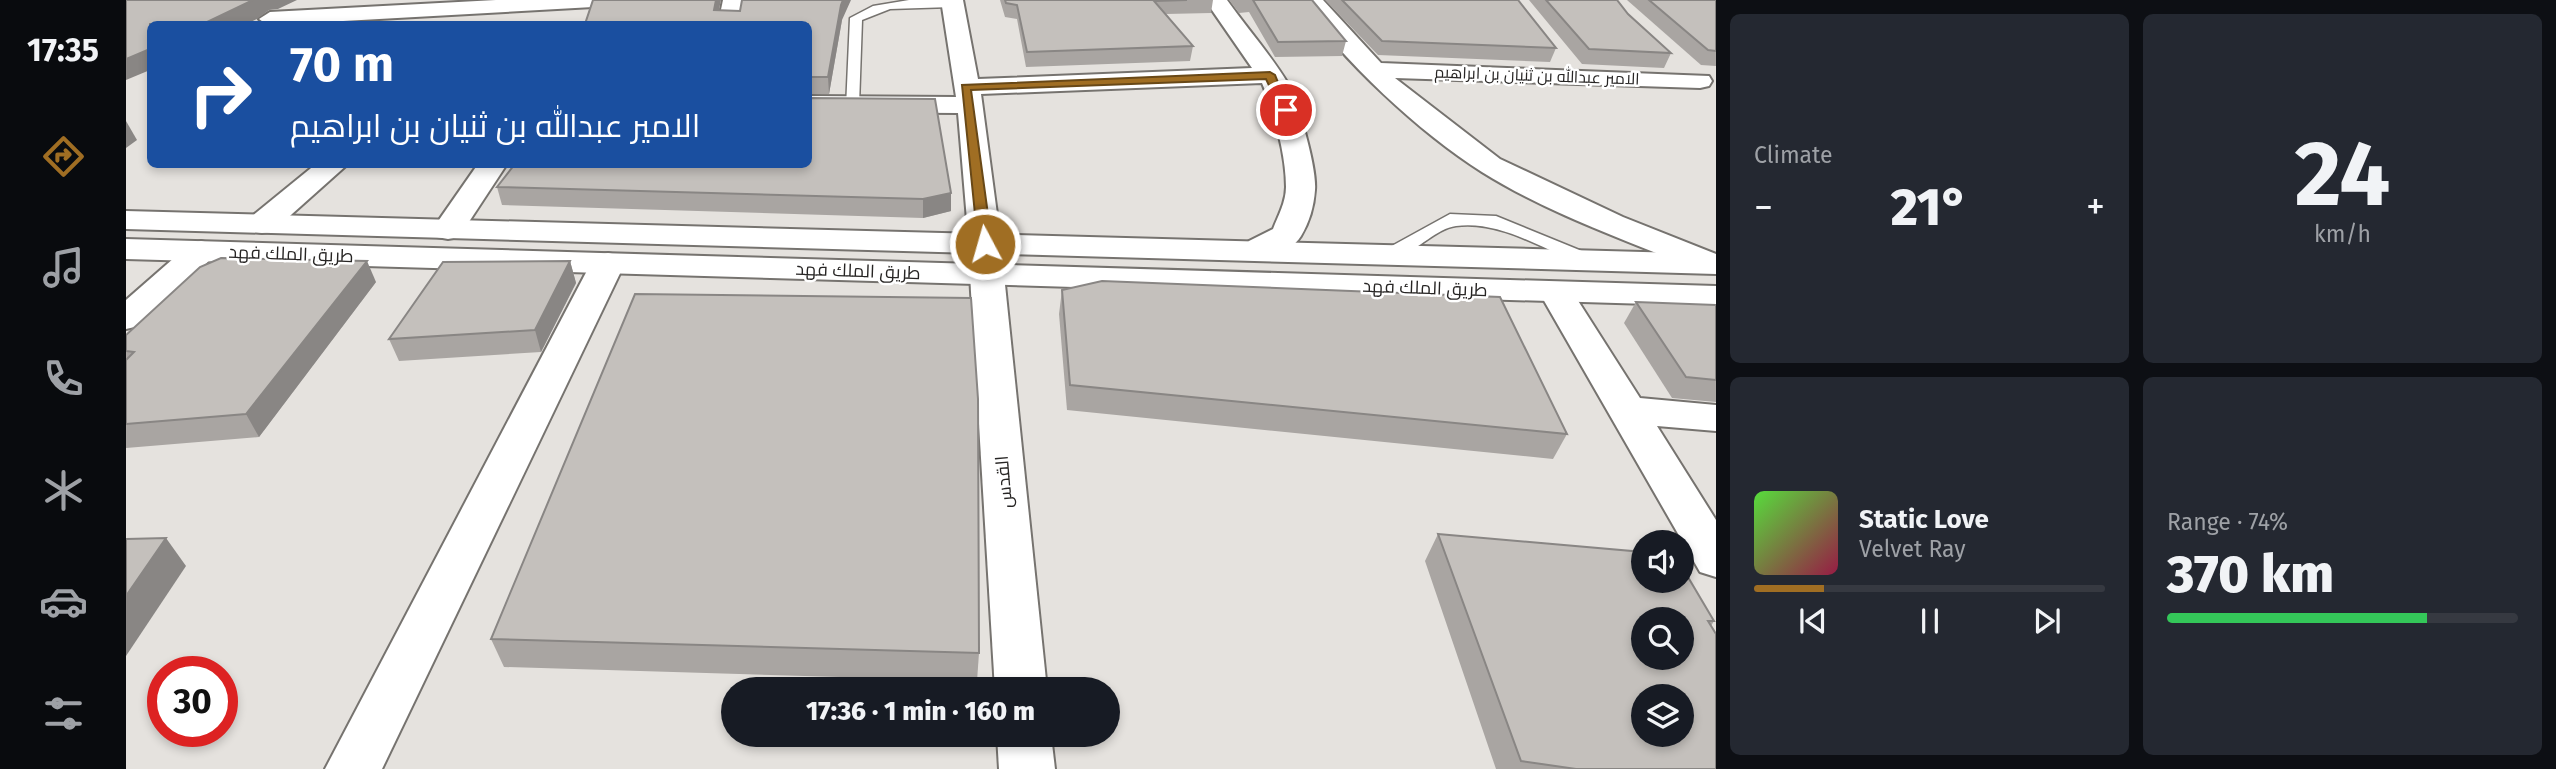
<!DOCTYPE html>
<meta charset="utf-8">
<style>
:root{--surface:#171b24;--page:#242831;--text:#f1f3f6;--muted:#9ea1a6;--line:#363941;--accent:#a06e23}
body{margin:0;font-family:"Fira Sans",Cairo,sans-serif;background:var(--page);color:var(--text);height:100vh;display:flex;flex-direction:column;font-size:26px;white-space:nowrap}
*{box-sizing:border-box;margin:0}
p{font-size:23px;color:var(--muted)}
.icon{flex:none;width:38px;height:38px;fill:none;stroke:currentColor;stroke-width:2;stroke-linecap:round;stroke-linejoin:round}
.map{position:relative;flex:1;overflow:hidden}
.side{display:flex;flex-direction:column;gap:14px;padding:14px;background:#0d0f14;width:840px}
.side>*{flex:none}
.guide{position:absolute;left:21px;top:21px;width:665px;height:147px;border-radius:10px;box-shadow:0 4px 10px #0003;background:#1a4fa0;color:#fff;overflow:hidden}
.fabs{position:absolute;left:1505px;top:530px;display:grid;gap:14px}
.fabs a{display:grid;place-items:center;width:63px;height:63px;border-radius:50%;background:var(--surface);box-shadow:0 4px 10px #0003;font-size:35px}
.speed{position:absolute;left:21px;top:656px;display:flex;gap:14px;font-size:35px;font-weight:700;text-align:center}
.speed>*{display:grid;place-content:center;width:91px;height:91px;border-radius:50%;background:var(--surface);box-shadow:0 4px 10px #0003;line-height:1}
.speed .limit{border:10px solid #d22;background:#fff;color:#111}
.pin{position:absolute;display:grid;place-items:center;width:60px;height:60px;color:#fff;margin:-30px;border:4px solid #fff;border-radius:50%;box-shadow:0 2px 7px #0007}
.me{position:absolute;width:77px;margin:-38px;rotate:354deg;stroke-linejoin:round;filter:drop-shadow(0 0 5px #0008)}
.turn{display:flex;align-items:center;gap:24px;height:147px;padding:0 28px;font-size:32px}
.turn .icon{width:91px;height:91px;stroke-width:2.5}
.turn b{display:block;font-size:49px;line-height:60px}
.big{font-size:52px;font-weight:800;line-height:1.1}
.side .card{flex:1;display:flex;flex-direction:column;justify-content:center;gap:10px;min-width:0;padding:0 24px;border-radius:10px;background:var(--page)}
.side .dial{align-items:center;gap:0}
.dial b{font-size:91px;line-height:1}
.song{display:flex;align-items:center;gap:21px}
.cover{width:84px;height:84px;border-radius:10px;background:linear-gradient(135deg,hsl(110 70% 55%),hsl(340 70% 35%))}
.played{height:7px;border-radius:4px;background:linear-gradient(90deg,var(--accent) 20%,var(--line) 20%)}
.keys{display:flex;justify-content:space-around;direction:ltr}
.heat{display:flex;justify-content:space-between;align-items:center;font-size:38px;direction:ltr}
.charge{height:10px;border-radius:5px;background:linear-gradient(90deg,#34c759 74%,var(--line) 0)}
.side .tiles{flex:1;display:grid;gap:14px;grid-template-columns:repeat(2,1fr)}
.trip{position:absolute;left:595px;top:677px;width:399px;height:70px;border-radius:35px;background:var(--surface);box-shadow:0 4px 10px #0003;font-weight:800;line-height:70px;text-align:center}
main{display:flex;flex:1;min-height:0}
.menu{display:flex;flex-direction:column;width:126px;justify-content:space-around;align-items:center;background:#090b0e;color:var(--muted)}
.menu .icon{width:49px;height:49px}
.menu .selected{color:var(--accent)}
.menu b{font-size:32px;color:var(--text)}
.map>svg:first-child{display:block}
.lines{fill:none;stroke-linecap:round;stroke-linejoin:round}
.lane-casing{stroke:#76736f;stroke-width:3}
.street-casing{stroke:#76736f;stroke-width:4}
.primary-casing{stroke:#76736f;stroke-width:4}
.lane{fill:#fff;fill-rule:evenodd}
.street{fill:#fff;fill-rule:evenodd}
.primary{fill:#fff;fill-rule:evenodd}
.wall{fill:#a9a5a2}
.shaded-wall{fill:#898684}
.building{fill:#c4c0bc;stroke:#898684;stroke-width:2;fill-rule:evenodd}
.route{fill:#a06e23;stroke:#684817;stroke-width:2}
.labels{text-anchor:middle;stroke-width:5;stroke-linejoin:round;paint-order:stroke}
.far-street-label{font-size:16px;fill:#272524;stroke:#fff}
.street-label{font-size:18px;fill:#272524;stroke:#fff}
</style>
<main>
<nav class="menu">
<b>17:35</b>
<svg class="icon selected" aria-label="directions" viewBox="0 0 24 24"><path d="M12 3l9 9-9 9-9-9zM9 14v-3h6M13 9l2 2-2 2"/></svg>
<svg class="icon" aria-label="music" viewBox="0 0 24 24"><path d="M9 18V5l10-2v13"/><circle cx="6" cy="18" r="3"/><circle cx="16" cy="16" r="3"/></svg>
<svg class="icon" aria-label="phone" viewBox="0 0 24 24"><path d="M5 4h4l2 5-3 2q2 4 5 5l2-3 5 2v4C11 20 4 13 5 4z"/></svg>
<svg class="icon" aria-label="climate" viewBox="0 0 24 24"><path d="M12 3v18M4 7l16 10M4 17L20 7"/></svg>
<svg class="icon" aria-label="car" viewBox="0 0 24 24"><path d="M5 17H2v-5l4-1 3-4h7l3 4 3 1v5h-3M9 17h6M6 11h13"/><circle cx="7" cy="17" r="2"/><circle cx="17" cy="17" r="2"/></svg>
<svg class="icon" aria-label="filters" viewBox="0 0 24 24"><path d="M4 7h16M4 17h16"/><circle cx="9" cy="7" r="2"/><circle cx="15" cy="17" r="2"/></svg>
</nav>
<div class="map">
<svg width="1590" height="769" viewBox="0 0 1590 769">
<rect width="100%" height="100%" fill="#e5e2de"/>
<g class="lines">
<g class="lane-casing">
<g id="lane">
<polygon points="783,0 829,0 832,3 826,7 764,9 736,20 733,105 725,110 720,108 724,18 747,6"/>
<path d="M1324 214 1370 216 1468 256 1471 260 1461 266 1454 264C1416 248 1372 220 1330 226 1305 229 1282 264 1256 257L1253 253Z"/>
</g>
</g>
<g class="street-casing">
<g id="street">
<polygon points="370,0 496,0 485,6 163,24 140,24 133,19 144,12"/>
<polygon points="597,0 619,0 614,24 592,24"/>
<path d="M815 0H837L852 79 1126 68 1079 0H1101C1120 27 1144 54 1161 82 1172 102 1191 168 1189 190 1188 206 1183 223 1175 236 1166 252 1138 259 1123 255L1118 248 1123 241 1147 229C1152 216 1160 202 1160 187 1160 155 1148 111 1136 83L855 94 875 244 870 251 859 254 848 251 843 244 832 113 682 112V96L830 97Z"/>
<path d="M1174 0H1197L1255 63 1583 76 1586 81 1583 86 1574 88 1269 78 1374 159 1497 217 1590 254V273L1575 271C1502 241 1423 214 1356 172 1294 133 1216 60 1174 0Z"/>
<polygon points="190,164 222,164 147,231 136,233 125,231 120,224 125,217"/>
<polygon points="352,164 381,164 333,237 322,239 311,237 306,230"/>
<polygon points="75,241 86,244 91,251 86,258 13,326 0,329 0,300 64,244"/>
<polygon points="482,253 494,256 499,263 256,769 199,769 465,263 470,256"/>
<polygon points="861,265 873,268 878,275 921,690 869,690 844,275 849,268"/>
<polygon points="1430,282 1442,285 1514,398 1590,405 1590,431 1531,426 1590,520 1590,577 1574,572 1413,292 1418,285"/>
<polygon points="871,735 925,735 929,769 873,769"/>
</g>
</g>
<g class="primary-casing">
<g id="primary">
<polygon points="0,211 1590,254 1590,274 0,229"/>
<polygon points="0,239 1590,286 1590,306 0,259"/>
</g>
</g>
<use href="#lane" class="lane"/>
<use href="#street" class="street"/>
<use href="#primary" class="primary"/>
</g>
<g class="wall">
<polygon points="874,0 1087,0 1085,13 1040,14 1067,46 1064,61 900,67 891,19 879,17"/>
<polygon points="1103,0 1186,0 1220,41 1216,56 1149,57 1123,12 1113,13"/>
<polygon points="1199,0 1392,0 1430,48 1424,62 1252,55"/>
<polygon points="1403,0 1490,0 1502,14 1545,53 1538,68 1456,64"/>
<polygon points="1501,0 1590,0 1590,66 1575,65"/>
<polygon points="593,11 716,20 703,94 682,94 682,24"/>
<polygon points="371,187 825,193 825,211 797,218 376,205"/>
<polygon points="444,261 450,283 415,352 273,361 263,339"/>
<polygon points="250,282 133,437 0,448 0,335"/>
<polygon points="936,290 1441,434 1427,459 941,410 933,314"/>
<polygon points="1510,302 1590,305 1590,402 1546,398 1498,323"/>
<polygon points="1312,534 1588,621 1585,626 1590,769 1370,769 1299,561"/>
<polygon points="365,639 853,653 851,681 378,667"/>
</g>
<g class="shaded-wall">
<polygon points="127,0 171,0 152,9 143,10 131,19 120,24 77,24"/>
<polygon points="590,0 595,0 590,24 588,10"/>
<polygon points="717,0 725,0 716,20 703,94 702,77 715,5"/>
<polygon points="24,49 24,70 0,80 0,59"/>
<polygon points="0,121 11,140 0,148"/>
<polygon points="825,193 825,211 797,218 797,199"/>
<polygon points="241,261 250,282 133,437 120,414"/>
<polygon points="444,261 450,283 415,352 409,330"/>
<polygon points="40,538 60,566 0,656 0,596"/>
</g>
<g class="building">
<polygon points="0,0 127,0 77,24 24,24 24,49 0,59"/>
<polygon points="467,0 590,0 588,10 614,11 616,0 717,0 715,5 702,77 682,77 682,24 459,24"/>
<polygon points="879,0 1061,0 1028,1 1067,46 901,52 891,5 880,3"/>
<polygon points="1127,0 1186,0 1220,41 1152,42"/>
<polygon points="1216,0 1392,0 1430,48 1256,41"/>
<polygon points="1420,0 1491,0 1502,14 1545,53 1463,49"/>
<polygon points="1523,0 1590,0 1590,51 1582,50"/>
<polygon points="682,98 809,99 825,193 797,199 371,187 389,164 682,164"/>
<polygon points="95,258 241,261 120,414 0,424 0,360 8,352 0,351 0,335 74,267"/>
<polygon points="444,261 409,330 263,339 317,262"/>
<polygon points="976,281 1374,297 1441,434 944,385 936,290"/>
<polygon points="509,294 845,298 852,399 853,653 365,639"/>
<polygon points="1510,302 1590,305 1590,380 1560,377"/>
<path d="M1312 534 1517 552V581H1556V567L1588 621H1582L1590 634V769H1450L1395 761ZM1517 620H1556V658H1517ZM1517 696H1556V735H1517Z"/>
<polygon points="40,538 0,596 0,539"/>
</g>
<polygon class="route" points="1144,72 1149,75 1164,113 1156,113 1140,79 845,90 866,244 859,248 852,244 836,85"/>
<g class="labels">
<g class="far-street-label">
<text transform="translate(1411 75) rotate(2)" y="6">الامير عبدالله بن ثنيان بن ابراهيم</text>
</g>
<g class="street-label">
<text transform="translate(165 254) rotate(2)" y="6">طريق الملك فهد</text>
<text transform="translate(732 271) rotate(2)" y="6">طريق الملك فهد</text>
<text transform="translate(1299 288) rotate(2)" y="6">طريق الملك فهد</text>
<text transform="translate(878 482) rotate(-95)" y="6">القدس</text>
</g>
</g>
</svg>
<div class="fabs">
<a><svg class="icon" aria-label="sound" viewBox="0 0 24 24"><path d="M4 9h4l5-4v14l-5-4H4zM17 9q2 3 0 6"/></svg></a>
<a><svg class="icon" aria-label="search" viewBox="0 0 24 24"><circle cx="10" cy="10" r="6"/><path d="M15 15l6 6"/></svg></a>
<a><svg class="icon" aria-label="layers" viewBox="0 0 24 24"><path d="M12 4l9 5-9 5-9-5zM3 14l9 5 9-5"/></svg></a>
</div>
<div class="speed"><div class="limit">30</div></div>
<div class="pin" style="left:1160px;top:110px;background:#d93025"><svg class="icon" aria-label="arrive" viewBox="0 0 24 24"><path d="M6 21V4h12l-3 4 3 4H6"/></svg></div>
<svg class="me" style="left:859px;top:244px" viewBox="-20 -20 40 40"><circle r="17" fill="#a06e23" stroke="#fff" stroke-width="3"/><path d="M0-11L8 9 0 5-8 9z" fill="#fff"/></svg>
<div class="trip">17:36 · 1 min · 160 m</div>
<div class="guide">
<div class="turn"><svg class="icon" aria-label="right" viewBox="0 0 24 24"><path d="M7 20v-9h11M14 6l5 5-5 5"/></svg><div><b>70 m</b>الامير عبدالله بن ثنيان بن ابراهيم</div></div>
</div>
</div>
<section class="side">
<div class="tiles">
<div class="card"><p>Climate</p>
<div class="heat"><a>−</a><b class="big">21°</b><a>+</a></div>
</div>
<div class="card dial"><b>24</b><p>km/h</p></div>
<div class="card">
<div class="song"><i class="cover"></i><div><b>Static Love</b><p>Velvet Ray</p></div></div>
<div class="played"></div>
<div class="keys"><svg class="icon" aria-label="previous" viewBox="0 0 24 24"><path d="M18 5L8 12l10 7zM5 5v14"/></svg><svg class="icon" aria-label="pause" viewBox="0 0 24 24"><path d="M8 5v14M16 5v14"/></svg><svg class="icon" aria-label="next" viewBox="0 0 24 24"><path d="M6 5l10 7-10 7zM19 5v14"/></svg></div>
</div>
<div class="card"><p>Range · 74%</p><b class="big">370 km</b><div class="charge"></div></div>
</div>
</section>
</main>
